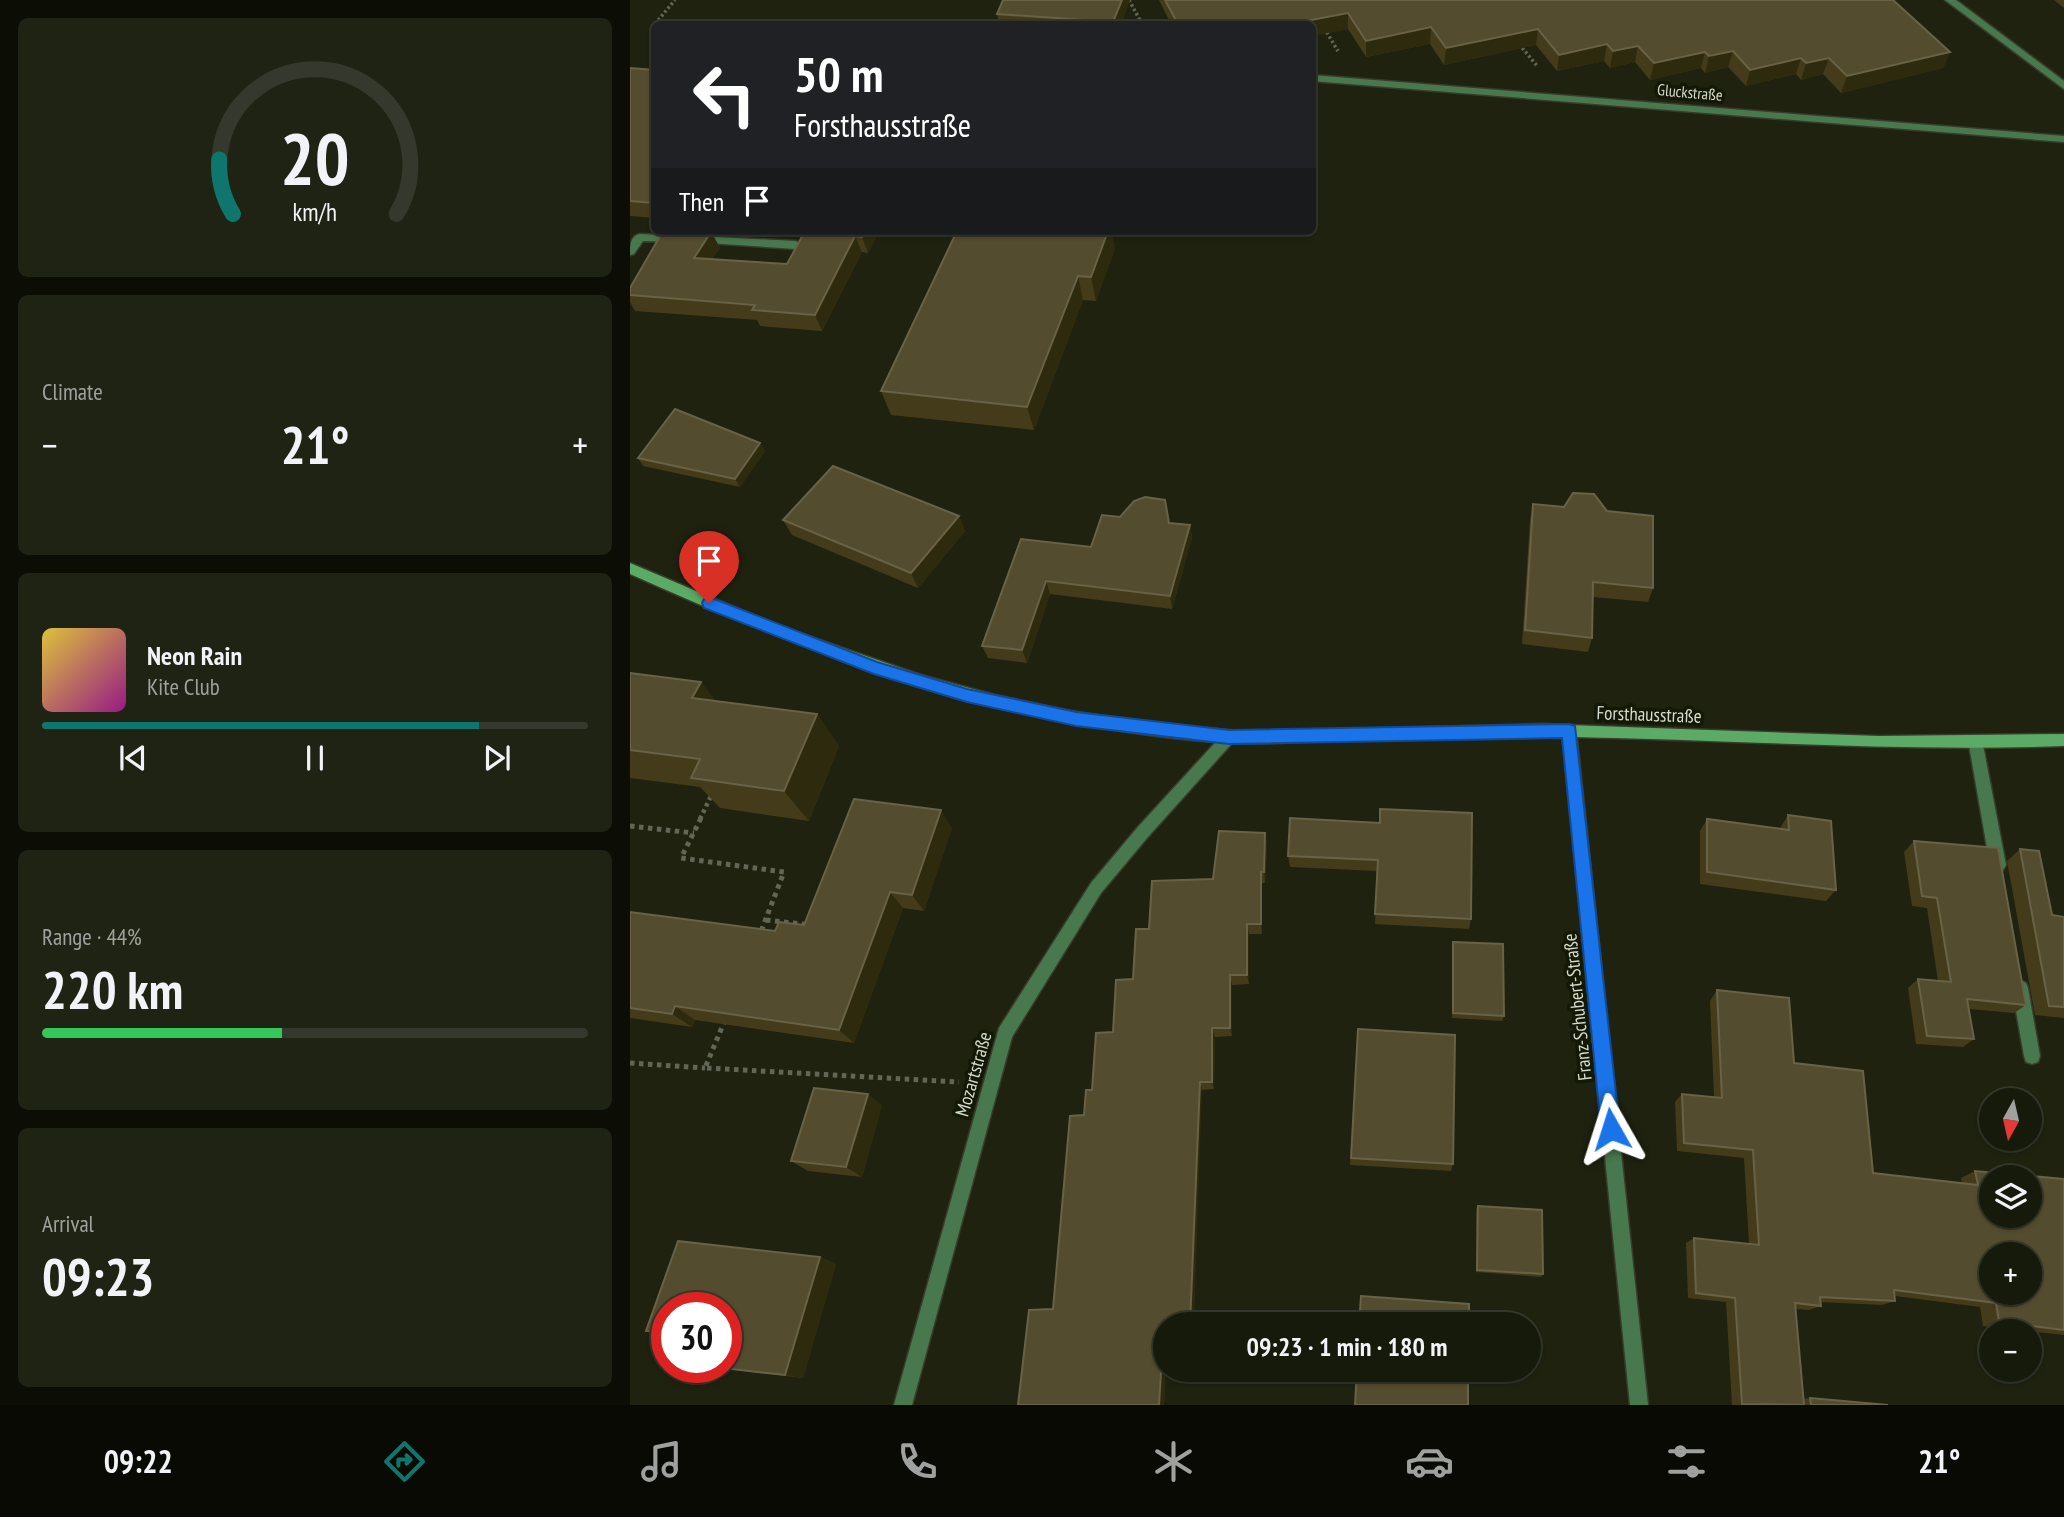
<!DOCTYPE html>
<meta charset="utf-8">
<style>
:root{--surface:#161a0b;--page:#1f2314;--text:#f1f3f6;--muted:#9ea19d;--line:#35382c;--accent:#0f766e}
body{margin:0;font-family:"PT Sans Narrow",sans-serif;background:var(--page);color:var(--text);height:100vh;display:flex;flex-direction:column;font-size:26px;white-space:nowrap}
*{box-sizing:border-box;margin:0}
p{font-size:23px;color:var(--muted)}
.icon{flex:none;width:38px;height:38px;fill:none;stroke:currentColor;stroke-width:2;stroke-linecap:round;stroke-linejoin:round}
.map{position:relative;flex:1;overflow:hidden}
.details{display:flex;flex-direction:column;gap:18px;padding:18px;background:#0c0e06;width:630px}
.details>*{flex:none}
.banner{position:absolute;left:21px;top:21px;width:665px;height:214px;border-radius:10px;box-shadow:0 2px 5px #0004,0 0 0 2px var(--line);background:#202124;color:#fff;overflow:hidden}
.needle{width:46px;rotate:188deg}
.buttons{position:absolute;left:1349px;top:1088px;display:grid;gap:14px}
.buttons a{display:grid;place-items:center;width:63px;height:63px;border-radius:50%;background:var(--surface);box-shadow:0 2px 5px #0004,0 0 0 2px var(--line);font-size:35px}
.speed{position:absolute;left:21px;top:1292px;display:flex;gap:14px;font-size:35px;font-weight:700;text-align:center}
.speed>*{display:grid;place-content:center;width:91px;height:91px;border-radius:50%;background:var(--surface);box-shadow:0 2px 5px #0004,0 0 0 2px var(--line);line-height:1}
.speed .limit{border:10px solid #d22;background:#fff;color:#111}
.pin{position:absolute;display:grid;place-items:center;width:60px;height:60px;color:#fff;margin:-72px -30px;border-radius:50% 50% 50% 0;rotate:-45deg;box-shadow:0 0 7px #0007}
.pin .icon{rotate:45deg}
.me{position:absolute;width:77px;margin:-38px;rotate:354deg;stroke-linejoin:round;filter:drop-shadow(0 0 5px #0008)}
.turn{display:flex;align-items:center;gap:24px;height:147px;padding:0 28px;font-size:32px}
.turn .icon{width:91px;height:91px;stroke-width:2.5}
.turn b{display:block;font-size:49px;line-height:60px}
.then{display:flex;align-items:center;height:66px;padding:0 28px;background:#0003;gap:14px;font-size:26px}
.big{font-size:52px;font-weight:700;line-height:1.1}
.details .tile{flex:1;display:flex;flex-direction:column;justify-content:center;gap:10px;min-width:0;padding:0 24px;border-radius:10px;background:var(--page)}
.details .dial{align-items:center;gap:0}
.dial svg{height:182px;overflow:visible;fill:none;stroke:var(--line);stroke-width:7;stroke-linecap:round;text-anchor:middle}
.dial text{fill:var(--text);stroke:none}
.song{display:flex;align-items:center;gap:21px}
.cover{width:84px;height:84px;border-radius:10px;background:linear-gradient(135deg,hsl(50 70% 55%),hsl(310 70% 35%))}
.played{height:7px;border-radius:4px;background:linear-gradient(90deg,var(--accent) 80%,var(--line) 80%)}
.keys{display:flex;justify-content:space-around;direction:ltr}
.heat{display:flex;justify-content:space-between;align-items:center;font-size:38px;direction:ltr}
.charge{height:10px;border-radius:5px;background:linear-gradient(90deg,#34c759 44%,var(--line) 0)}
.trip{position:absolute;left:523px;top:1312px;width:388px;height:70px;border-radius:35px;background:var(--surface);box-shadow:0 2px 5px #0004,0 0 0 2px var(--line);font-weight:700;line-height:70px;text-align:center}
.dock{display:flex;height:112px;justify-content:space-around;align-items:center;background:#090a04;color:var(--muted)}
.dock .icon{width:49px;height:49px}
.dock .selected{color:var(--accent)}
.dock b{font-size:32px;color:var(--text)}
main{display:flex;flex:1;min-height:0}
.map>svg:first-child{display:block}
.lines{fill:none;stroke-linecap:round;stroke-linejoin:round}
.lane-casing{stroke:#383c2a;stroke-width:3}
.street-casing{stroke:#383c2a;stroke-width:3}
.secondary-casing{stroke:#383c2a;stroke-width:3}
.path-far2{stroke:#626656;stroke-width:3.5;stroke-dasharray:2.5 2.5;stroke-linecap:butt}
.path-far1{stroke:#626656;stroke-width:4.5;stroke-dasharray:3.5 3.5;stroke-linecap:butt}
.path{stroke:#626656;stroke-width:5;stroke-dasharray:4.5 4.5;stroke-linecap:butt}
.lane{fill:#48784e;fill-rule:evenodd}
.street{fill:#48784e;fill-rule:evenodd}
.secondary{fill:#5bab66;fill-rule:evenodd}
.wall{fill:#443b1b}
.shaded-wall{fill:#2e2a0e}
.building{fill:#544c2e;stroke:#686247;stroke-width:2;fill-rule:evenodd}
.route{fill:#1a73e8;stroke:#114b97;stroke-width:2}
.labels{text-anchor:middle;stroke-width:7;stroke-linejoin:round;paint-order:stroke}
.far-street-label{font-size:16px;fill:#d7dace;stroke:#141906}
.street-label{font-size:19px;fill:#d7dace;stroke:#141906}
</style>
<main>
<section class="details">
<div class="tile dial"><svg viewBox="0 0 100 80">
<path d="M14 69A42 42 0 1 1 86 69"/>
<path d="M14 69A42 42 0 0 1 8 45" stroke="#0f766e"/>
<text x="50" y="56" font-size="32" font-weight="700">20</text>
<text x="50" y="72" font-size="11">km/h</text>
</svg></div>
<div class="tile"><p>Climate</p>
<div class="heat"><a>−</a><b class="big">21°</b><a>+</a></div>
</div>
<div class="tile">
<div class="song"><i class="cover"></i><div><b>Neon Rain</b><p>Kite Club</p></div></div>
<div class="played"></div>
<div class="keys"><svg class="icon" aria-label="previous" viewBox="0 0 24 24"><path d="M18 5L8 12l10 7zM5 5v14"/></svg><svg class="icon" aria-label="pause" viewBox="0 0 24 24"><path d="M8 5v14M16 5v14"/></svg><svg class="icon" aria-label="next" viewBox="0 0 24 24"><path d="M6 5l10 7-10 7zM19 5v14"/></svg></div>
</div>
<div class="tile"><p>Range · 44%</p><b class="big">220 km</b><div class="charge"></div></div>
<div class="tile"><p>Arrival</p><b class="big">09:23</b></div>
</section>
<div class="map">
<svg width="1434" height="1405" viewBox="0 0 1434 1405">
<rect width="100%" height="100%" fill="#1e220f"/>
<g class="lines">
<g class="lane-casing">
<g id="lane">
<path d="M10 234 47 236 52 239 47 242 13 241 4 254 0 255C0 246 0 236 10 234Z"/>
<polygon points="67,236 166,241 171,245 166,249 63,242 62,240"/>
<polygon points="1346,739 1351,741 1353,745 1376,865 1373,870 1368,872 1363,870 1360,865 1339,745 1341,741"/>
<polygon points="1390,980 1396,983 1398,988 1410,1056 1408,1062 1402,1064 1396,1062 1394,1056 1382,988 1384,983"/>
</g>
</g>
<g class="street-casing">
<g id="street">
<polygon points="1315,0 1326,0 1434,81 1434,89"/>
<polygon points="682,75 1434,136 1434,142 682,81"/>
<polygon points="939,725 944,727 946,731 1018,1405 1000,1405 932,731 934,727"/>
<polygon points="599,731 604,733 606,737 604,741 517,838 471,893 382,1037 282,1405 264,1405 369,1028 461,883 507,828 594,733"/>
</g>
</g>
<g class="secondary-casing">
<path id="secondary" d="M0 563 149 626 291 675 365 695 441 711 518 723 621 732 911 724 1249 736 1434 734V746C1270 752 1106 740 942 737 859 735 776 739 693 741 661 742 629 745 597 743 387 728 190 660 0 574Z"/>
</g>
<g class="path-far2">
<polyline points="499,0 512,24"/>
<polyline points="25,24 45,0"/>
<polyline points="694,28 708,51"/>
<polyline points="889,44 908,67"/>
</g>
<polyline class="path-far1" points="70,819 81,796"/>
<g class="path">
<polyline points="71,818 51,858 154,872 130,934"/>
<polyline points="0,826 64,833"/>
<polyline points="136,920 180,925"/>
<polyline points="95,1020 75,1068 329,1082"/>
<polyline points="0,1063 75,1068"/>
</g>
<use href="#lane" class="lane"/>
<use href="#street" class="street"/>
<use href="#secondary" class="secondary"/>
</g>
<g class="wall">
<polygon points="373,0 500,0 491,24 369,24 367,14"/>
<polygon points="529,0 1263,0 1320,52 1313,68 1211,93 1193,74 1171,80 1166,74 1116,86 1098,67 1075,73 1071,68 1020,80 1005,62 980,68 974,61 927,71 906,45 814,65 800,44 736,57 718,29 682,36 682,24 541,24"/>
<polygon points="1424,0 1434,0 1434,8"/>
<polygon points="0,68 24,70 24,218 0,216"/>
<polygon points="33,231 100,231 98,235 83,235 90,248 82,259 157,264 175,231 249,231 238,253 232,252 192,331 130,326 127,320 5,311 0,302 0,288"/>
<polygon points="485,248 466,301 453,300 404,430 261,415 251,391"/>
<polygon points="130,443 135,451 110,487 13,466 8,458"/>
<polygon points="903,504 1023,588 1018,602 963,597 962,638 958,652 892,644 900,520"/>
<polygon points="329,516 335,531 288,588 162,535 153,520"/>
<polygon points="539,523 560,525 562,538 542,609 420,594 397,663 358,658 352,646 391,539 461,547"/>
<polygon points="0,673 86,701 187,714 209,746 179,821 90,808 70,787 0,778"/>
<polygon points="1158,815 1206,890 1196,901 1070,884 1070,831 1077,819 1150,828"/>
<polygon points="750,823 841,919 839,929 745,924 747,871 660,867 658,856"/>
<polygon points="322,828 294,911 273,908 224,1043 65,1020 62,1027 0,1018 0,912 145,931 174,925"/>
<polygon points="635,833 637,844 635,883 632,883 632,934 619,934 619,984 602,985 602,1036 585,1037 584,1089 572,1090 536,1370 562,1370 562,1374 535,1374 534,1405 388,1405 423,1309 454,1115 462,1090 503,979 519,929 583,879"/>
<polygon points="1284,841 1396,1005 1384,1013 1339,1009 1344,1039 1333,1047 1286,1044 1278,988 1288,979 1308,981 1297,908 1282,906 1274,852"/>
<polygon points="1390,849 1422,915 1434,917 1434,1020 1434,1018 1405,1015 1377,861"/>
<polygon points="823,942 874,1016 872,1021 822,1018 822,948"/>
<polygon points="1087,990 1164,1063 1243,1173 1332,1183 1331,1178 1345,1171 1434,1179 1434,1335 1353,1326 1350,1307 1265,1296 1265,1301 1252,1305 1190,1302 1191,1306 1179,1310 1166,1309 1173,1399 1180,1398 1258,1405 1102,1405 1096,1302 1058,1298 1056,1243 1064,1238 1119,1244 1114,1158 1047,1151 1045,1102 1052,1094 1084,1097 1080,1001"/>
<polygon points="728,1029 823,1164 821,1171 720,1165"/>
<polygon points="252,1105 232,1177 178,1171 161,1161"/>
<polygon points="848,1206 913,1274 911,1277 846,1272 846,1209"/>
<polygon points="48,1241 190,1257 206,1264 173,1378 121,1372 101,1369 109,1344 96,1343 96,1307 37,1307 37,1335 16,1331"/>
</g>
<g class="shaded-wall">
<polygon points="492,0 500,0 491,24 483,24 483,22"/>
<polygon points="718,13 718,29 682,36 682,24 660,24"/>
<polygon points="801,27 800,44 736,57 736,41"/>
<polygon points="908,29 906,45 814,65 816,48"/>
<polygon points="977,44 974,61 927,71 929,55"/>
<polygon points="1008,46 1005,62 980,68 983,51"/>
<polygon points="1103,51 1098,67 1075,73 1079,56"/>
<polygon points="1075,52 1071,68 1020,80 1024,63"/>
<polygon points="1320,52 1313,68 1211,93 1217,76"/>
<polygon points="1171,58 1166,74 1116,86 1120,70"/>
<polygon points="1199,58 1193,74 1171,80 1176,63"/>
<polygon points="234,231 249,231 238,253 232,237"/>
<polygon points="478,231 482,231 485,248 466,301 461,277"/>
<polygon points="81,232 90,248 73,274 64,258"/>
<polygon points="225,236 232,252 192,331 185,315"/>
<polygon points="448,276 453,300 404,430 397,407"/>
<polygon points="130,443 135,451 110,487 105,479"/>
<polygon points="329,516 335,531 288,588 281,573"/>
<polygon points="560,525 562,538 542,609 540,596"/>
<polygon points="416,581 420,594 397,663 392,650"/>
<polygon points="71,682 97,715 62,698"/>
<polygon points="187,714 209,746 179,821 154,791"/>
<polygon points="311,810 322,828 294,911 282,895"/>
<polygon points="635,833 637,844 635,883 634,872"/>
<polygon points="631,872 632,883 632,934 631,924"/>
<polygon points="260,892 273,908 224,1043 209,1030"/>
<polygon points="617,924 619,934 619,984 617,975"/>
<polygon points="600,975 602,985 602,1036 600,1028"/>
<polygon points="45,1006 65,1020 62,1027 42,1014"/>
<polygon points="582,1028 585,1037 584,1089 582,1082"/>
<polygon points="570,1082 572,1090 564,1325 560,1325"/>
<polygon points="238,1094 252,1105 232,1177 216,1167"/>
<polygon points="190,1257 206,1264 173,1378 155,1375"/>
<polygon points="531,1372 535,1374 534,1405 529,1405"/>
</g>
<g class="building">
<polygon points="373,0 492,0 483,22 367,14"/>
<polygon points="535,0 1263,0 1320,52 1217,76 1199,58 1176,63 1171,58 1120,70 1103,51 1079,56 1075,52 1024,63 1008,46 983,51 977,44 929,55 908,29 816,48 801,27 736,41 718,13 660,24 649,24 648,22 635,24 548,24"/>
<polygon points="0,68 24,70 24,203 0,201"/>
<polygon points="33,231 81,232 64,258 157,264 175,231 234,231 232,237 225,236 185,315 122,310 125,305 0,295 0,288"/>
<polygon points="327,231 478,231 461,277 448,276 397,407 251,391"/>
<polygon points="45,409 130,443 105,479 8,458"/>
<polygon points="203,466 329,516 281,573 153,520"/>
<polygon points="943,493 964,494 977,511 1023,516 1023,588 963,582 962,638 895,630 903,504 934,507"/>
<polygon points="515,497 535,500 539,523 560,525 540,596 416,581 392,650 352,646 391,539 461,547 472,515 490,517 504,501"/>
<polygon points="0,673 71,682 62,698 187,714 154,791 61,778 70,759 0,750"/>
<polygon points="224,799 311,810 282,895 260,892 209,1030 45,1006 42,1014 0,1008 0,912 145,931 149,922 174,925"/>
<polygon points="750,809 842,813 841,919 745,914 748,860 658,856 660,818 750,823"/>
<polygon points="1158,815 1201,821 1206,890 1077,872 1077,819 1159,830"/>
<polygon points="589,831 635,833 634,872 631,872 631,924 617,924 617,975 600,975 600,1028 582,1028 582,1082 570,1082 560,1325 536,1325 536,1370 558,1370 558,1372 531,1372 529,1405 388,1405 399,1310 423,1309 440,1116 454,1115 456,1090 462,1090 466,1033 483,1032 486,980 503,979 506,929 519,929 522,881 583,879"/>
<polygon points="1284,841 1368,848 1396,1005 1337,999 1344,1039 1297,1036 1288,979 1321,982 1307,898 1292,896"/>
<polygon points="1390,849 1409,851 1422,915 1434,917 1434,1007 1419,1006"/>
<polygon points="823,942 873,944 874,1016 823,1013"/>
<path d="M1087 990 1159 998 1164 1063 1233 1071 1243 1173 1348 1185 1345 1171 1434 1179V1330L1369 1322 1366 1303 1264 1290 1265 1301 1190 1297 1191 1306 1165 1303 1174 1405 1112 1404 1105 1298 1066 1293 1064 1238 1129 1245 1123 1150 1054 1143 1052 1094 1092 1098ZM1362 1178H1400V1216H1362ZM1362 1255H1400V1293H1362Z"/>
<polygon points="728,1029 825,1035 823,1164 721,1158"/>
<polygon points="184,1088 238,1094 216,1167 161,1161"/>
<polygon points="848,1206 912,1210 913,1274 847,1270"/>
<polygon points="48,1241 190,1257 155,1375 101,1369 110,1342 96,1341 96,1307 37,1307 37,1333 16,1331"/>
<polygon points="731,1296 839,1304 839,1325 729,1325"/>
<polygon points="727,1370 838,1370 838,1405 725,1405"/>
<polygon points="1180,1398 1258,1405 1181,1405"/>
</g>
<polygon class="route" points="79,597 247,662 337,689 446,712 599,730 939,724 945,726 990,1129 987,1136 981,1138 974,1136 971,1129 932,738 599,744 446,726 337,702 244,674 74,608 72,603 74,599"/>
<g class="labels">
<g class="far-street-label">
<text transform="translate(1060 92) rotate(5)" y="6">Gluckstraße</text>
</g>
<g class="street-label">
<text transform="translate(1019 714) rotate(2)" y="7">Forsthausstraße</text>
<text transform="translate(947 1007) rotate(-96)" y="7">Franz-Schubert-Straße</text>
<text transform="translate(343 1074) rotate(-74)" y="7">Mozartstraße</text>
</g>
</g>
</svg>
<div class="buttons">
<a><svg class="needle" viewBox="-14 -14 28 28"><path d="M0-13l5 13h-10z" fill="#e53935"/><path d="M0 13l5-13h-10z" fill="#9ea19d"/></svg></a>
<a><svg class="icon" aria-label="layers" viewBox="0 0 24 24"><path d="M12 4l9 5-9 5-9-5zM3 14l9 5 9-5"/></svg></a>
<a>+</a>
<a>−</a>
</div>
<div class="speed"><div class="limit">30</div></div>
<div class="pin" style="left:79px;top:603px;background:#d93025"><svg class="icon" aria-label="arrive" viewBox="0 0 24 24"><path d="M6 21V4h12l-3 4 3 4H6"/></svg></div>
<svg class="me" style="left:981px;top:1129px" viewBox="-20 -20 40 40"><path d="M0-17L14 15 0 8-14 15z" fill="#1a73e8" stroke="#fff" stroke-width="4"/></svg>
<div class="trip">09:23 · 1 min · 180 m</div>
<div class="banner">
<div class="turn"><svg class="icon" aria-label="left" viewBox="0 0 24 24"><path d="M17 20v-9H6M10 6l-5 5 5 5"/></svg><div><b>50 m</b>Forsthausstraße</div></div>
<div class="then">Then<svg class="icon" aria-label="arrive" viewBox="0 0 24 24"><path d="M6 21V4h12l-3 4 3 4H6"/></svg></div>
</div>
</div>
</main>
<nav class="dock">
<b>09:22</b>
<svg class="icon selected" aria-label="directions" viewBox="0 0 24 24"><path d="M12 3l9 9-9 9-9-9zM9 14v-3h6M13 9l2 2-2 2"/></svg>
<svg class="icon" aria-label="music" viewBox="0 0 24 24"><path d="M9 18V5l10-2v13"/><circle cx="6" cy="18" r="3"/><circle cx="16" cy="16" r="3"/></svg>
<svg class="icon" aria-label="phone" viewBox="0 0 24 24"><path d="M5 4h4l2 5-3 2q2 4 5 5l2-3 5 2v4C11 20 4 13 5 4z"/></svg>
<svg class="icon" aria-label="climate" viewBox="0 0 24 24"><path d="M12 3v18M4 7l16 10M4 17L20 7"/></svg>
<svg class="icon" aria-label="car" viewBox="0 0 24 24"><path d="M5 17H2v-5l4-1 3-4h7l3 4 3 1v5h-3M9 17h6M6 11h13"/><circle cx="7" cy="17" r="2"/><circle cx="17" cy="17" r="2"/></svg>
<svg class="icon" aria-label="filters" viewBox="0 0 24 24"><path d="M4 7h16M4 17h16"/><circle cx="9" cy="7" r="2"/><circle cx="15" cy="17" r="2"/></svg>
<b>21°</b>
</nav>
